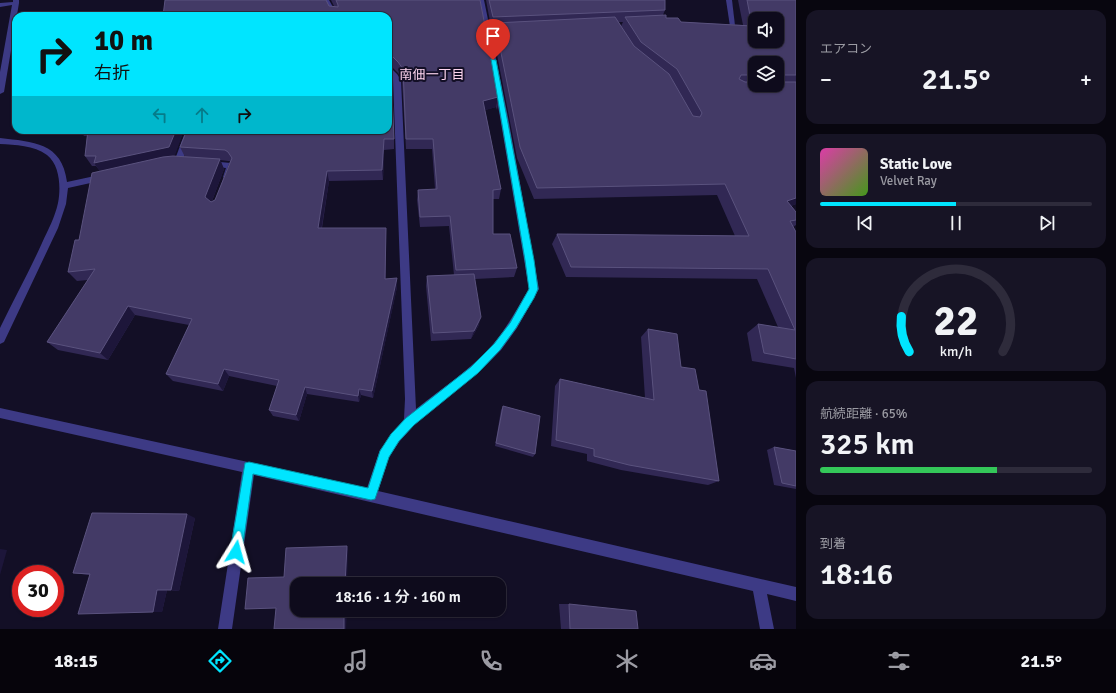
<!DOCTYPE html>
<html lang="ja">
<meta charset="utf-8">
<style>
:root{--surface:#0e0b1c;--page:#171425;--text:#f1f3f6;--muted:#9b9ba3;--line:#2e2b3b;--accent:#00e5ff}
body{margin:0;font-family:Signika,"Noto Sans JP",sans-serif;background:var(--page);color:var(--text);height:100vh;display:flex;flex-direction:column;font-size:15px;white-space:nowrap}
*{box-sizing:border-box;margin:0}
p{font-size:13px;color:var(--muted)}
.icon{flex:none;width:22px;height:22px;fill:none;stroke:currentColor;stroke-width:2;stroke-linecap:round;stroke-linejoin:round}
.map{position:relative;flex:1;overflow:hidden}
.drawer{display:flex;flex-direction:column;gap:10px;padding:10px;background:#08060f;width:320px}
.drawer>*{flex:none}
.top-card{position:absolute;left:12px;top:12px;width:380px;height:122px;border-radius:12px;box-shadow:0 1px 3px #0004,0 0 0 1px var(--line);background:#00e5ff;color:#111;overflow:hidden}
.tools{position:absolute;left:748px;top:12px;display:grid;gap:8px}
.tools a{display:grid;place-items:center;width:36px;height:36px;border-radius:8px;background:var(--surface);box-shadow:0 1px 3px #0004,0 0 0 1px var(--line);font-size:20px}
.speed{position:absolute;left:12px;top:565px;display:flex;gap:8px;font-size:20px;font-weight:700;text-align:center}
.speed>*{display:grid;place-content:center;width:52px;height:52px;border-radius:50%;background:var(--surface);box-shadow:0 1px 3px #0004,0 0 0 1px var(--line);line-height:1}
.speed .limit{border:6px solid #d22;background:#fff;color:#111}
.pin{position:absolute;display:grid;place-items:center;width:34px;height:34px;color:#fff;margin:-41px -17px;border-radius:50% 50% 50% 0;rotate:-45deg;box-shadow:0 0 4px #0007}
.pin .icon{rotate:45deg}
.me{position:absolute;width:44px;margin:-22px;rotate:8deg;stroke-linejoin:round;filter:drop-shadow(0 0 3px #0008)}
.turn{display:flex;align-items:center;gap:14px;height:84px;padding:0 16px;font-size:18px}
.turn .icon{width:52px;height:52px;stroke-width:2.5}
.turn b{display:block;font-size:28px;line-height:34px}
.lanes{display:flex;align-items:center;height:38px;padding:0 16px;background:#0003;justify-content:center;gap:20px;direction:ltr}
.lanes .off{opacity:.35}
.big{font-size:30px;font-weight:600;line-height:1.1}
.drawer .tile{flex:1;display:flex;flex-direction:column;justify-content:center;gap:6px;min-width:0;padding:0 14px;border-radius:12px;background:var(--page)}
.drawer .dial{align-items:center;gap:0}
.dial svg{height:104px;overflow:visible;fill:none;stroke:var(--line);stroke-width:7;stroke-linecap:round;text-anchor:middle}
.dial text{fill:var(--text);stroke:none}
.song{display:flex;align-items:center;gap:12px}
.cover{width:48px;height:48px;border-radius:6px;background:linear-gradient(135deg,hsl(320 70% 55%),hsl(100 70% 35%))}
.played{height:4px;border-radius:2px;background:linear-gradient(90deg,var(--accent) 50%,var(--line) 50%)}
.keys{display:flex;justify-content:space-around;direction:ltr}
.heat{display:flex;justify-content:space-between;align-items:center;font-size:22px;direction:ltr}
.charge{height:6px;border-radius:3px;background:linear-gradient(90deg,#34c759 65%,var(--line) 0)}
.trip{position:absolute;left:290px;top:577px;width:216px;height:40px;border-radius:12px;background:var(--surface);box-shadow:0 1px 3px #0004,0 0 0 1px var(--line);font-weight:600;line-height:40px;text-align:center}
.tab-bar{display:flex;height:64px;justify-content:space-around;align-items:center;background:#06040b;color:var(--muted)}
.tab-bar .icon{width:28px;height:28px}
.tab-bar .active{color:var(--accent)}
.tab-bar b{font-size:18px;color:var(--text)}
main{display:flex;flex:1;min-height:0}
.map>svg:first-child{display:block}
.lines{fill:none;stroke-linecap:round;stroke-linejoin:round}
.minor{fill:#3d3a85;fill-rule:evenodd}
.wall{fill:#312854;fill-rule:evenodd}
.shaded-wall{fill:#1d163a}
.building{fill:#433a66;stroke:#5a527e;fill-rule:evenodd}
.route{fill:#00e5ff;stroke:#0095a6}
.labels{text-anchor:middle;stroke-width:4;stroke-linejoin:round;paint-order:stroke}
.far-neighbourhood-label{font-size:13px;fill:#ffd6f0;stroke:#130f26}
</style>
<main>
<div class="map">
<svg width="796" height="629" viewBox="0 0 796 629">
<rect width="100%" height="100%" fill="#130f26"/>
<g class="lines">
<g class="minor">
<polygon points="13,0 19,0 19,3 4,92 0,94 0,72 12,5 0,7 0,3 13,2"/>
<polygon points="323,0 329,0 338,16 332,16"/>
<path d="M478 0H484L508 117 539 289 517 328 501 350 478 373 414 425 399 442 389 457 378 491 796 587V601L767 594 774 629H760L753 591 254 475 232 629H218L242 472 0 418V408L367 488 380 450 404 419 405 399 393 80 388 71V65L397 74 401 80 416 409C442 388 472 369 494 343 508 326 518 307 529 289L500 117Z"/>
<polygon points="726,0 732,0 736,34 731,33"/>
<polygon points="186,130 194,130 182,162 178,165 174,162"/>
<path d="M0 138C33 142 62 142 67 182L104 174 108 177 104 180 68 188 66 204 58 228 4 342 0 344V328C14 299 29 272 42 243 48 230 55 217 58 203 61 188 60 165 47 155 34 145 15 145 0 144Z"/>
<polygon points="209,161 231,163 234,168 230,179 227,180 223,177 226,168 206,166 206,162"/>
</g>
</g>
<g class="wall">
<path d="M331 0H480L499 99 497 110 496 107 485 110 501 189 499 199H493V234L517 268 514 277 475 279 479 325 471 339 431 341 426 286 427 276 454 275 449 226 420 227 417 200 418 190 435 189 432 149H406L402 80 398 73 389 64H388L394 139V149L384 150 383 180 329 181 322 228H386V279L397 278V287L373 398 361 395 359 402 307 394 299 421 273 416 269 410 277 386 229 376 223 391 173 381 166 374 189 325 135 315 108 360 58 350 47 342 88 280 77 281 68 272 79 240 100 171 96 166H92L85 156 87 136H84L80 130H184L174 156 185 157 180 147 388 130V16L329 6H334ZM220 160 228 161H230L215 200 212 201 224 169Z"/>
<path d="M486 0H665V10L663 15 666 18 681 22 743 25 738 0H796V204L791 206 796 212V225L793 227 796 232V378L794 368 752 361 747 333 758 324 778 327 757 279 566 277 552 244 557 234 735 236 717 195 534 199 517 158 493 34 494 27H491ZM619 22H623L621 26ZM755 63H777V85H755Z"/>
<polygon points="648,329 681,367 699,390 719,481 708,485 621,470 587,461 587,454 551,446 555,386 560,379 645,398 641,337"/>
<polygon points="503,406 535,454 533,457 495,446 501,410"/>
<polygon points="774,447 796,451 796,489 774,485 767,450"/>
<polygon points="195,518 179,591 167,590 162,612 89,575 73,573"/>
<polygon points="559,604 569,604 638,629 561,629"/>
</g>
<g class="shaded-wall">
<polygon points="498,97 496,107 482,111 483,101"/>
<polygon points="176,130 184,130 174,158 101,173 94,163"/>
<polygon points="384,139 384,150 383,180 382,170"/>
<polygon points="220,159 224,169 210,206 205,197"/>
<polygon points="327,171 329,181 320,237 318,228"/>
<polygon points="796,198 796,204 777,212 787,201"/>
<polygon points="386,228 386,288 385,279"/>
<polygon points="397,278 397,287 373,398 372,391"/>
<polygon points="128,306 135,315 108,360 100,353"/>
<polygon points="481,317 479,325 471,339 474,331"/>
<polygon points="224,369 229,376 223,391 218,384"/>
<polygon points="305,387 307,394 299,421 296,415"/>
<polygon points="359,389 361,395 359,402 358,396"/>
<polygon points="187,514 195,518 179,591 171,590"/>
<polygon points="347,546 348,549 347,584 345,584"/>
<polygon points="0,549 7,550 0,575"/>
<polygon points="157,590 167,590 162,612 153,612"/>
<polygon points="344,610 347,610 346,629 344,629"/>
</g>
<g class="building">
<polygon points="165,0 326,0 329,6 338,7 338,5 336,0 480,0 499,99 498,97 483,101 501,189 493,190 493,234 510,234 517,268 456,270 450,216 420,217 418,190 437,189 433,139 406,139 403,69 398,62 389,53 388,53 388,16 163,16"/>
<polygon points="489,0 665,0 665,10 493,17"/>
<path d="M747 0H796V75H777V63H755V75H741L739 79 745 82H755V85H777V82H796V198L787 201 796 212V220L790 221 796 232V359L764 353 758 324 795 330 768 269 571 267 557 234 749 236 725 184 537 188 520 147 495 23 615 17 634 46 669 74 693 116 700 117 702 113 677 69 641 42 625 17 666 15V18H678L681 22 752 26ZM755 19H777V41H755Z"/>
<polygon points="388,64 391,70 394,139 384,139 382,170 327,171 318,228 386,228 385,279 397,278 372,391 359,389 358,396 305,387 296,415 269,410 279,380 224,369 218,384 166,374 192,319 128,306 100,353 47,342 95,269 68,272 75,240 79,240 92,173 163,157 173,156 220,159 205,197 211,202 215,200 232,158 228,152 225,150 180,147 187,130 388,130"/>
<polygon points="88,130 176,130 169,147 94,163 96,156 85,156"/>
<polygon points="474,274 481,317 474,331 433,333 427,276"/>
<polygon points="648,329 677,334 681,367 695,369 699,390 706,391 719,481 629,465 594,456 594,449 556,440 560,379 654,400"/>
<polygon points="503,406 540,416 535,454 496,443"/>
<polygon points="774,447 796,451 796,486 782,483"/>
<polygon points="92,513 187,514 171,590 157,590 153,612 78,614 90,574 73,573"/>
<polygon points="347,546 345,584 297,584 297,610 344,610 344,629 274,629 276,608 245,609 248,578 284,577 286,548"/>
<polygon points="569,604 636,611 638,629 570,629"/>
</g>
<polygon class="route" points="491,59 496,60 534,260 538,289 534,298 516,328 500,350 478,373 414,425 399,441 389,457 375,499 371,500 253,474 242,552 240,556 236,558 232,556 230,552 245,463 249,462 368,488 380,451 391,434 406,418 471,367 494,344 510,323 529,289 525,260"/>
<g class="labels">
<g class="far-neighbourhood-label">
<text x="432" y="79">南佃一丁目</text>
</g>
</g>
</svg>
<div class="tools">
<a><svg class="icon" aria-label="sound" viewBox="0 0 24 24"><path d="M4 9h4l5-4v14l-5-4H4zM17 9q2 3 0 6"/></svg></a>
<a><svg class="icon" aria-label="layers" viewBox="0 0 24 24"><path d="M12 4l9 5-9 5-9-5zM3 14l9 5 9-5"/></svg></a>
</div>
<div class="speed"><div class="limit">30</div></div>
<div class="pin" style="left:493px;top:60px;background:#d93025"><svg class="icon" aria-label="arrive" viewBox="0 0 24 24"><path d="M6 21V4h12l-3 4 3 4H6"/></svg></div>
<svg class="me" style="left:236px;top:552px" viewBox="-20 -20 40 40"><path d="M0-17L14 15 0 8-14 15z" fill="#00e5ff" stroke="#fff" stroke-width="4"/></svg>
<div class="trip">18:16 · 1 分 · 160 m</div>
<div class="top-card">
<div class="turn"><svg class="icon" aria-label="right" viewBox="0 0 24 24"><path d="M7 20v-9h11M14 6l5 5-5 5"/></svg><div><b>10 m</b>右折</div></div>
<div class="lanes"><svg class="icon off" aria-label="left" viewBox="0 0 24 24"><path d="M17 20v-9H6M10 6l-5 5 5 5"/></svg><svg class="icon off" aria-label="ahead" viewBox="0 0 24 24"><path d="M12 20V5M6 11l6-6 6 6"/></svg><svg class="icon" aria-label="right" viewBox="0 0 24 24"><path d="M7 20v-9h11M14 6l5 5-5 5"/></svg></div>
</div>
</div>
<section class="drawer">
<div class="tile"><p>エアコン</p>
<div class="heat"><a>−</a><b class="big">21.5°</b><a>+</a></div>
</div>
<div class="tile">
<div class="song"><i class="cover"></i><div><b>Static Love</b><p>Velvet Ray</p></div></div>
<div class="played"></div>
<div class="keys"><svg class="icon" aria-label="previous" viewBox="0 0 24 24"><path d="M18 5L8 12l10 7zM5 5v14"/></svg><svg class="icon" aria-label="pause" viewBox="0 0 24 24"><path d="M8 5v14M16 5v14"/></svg><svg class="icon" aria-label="next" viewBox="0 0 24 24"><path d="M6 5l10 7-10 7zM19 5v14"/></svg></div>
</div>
<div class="tile dial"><svg viewBox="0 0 100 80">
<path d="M14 69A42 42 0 1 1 86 69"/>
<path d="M14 69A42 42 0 0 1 8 42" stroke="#00e5ff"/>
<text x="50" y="56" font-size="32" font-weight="700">22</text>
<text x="50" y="72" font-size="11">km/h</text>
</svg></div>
<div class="tile"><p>航続距離 · 65%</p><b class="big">325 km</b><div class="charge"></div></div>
<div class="tile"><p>到着</p><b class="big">18:16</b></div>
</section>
</main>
<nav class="tab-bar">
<b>18:15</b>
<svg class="icon active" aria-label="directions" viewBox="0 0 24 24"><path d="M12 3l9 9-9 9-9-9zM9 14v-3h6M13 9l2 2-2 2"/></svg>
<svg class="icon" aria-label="music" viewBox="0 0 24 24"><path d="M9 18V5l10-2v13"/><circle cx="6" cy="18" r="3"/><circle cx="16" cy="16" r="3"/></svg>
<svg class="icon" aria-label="phone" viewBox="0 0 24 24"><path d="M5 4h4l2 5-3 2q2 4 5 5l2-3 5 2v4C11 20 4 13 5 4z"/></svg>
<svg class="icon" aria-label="climate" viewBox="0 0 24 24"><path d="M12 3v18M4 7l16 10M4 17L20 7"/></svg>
<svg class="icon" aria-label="car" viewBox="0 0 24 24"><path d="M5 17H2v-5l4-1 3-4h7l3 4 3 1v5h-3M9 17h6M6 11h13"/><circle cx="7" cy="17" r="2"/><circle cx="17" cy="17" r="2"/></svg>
<svg class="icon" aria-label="filters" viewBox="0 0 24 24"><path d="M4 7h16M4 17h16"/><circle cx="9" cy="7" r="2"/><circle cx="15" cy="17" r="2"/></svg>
<b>21.5°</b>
</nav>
